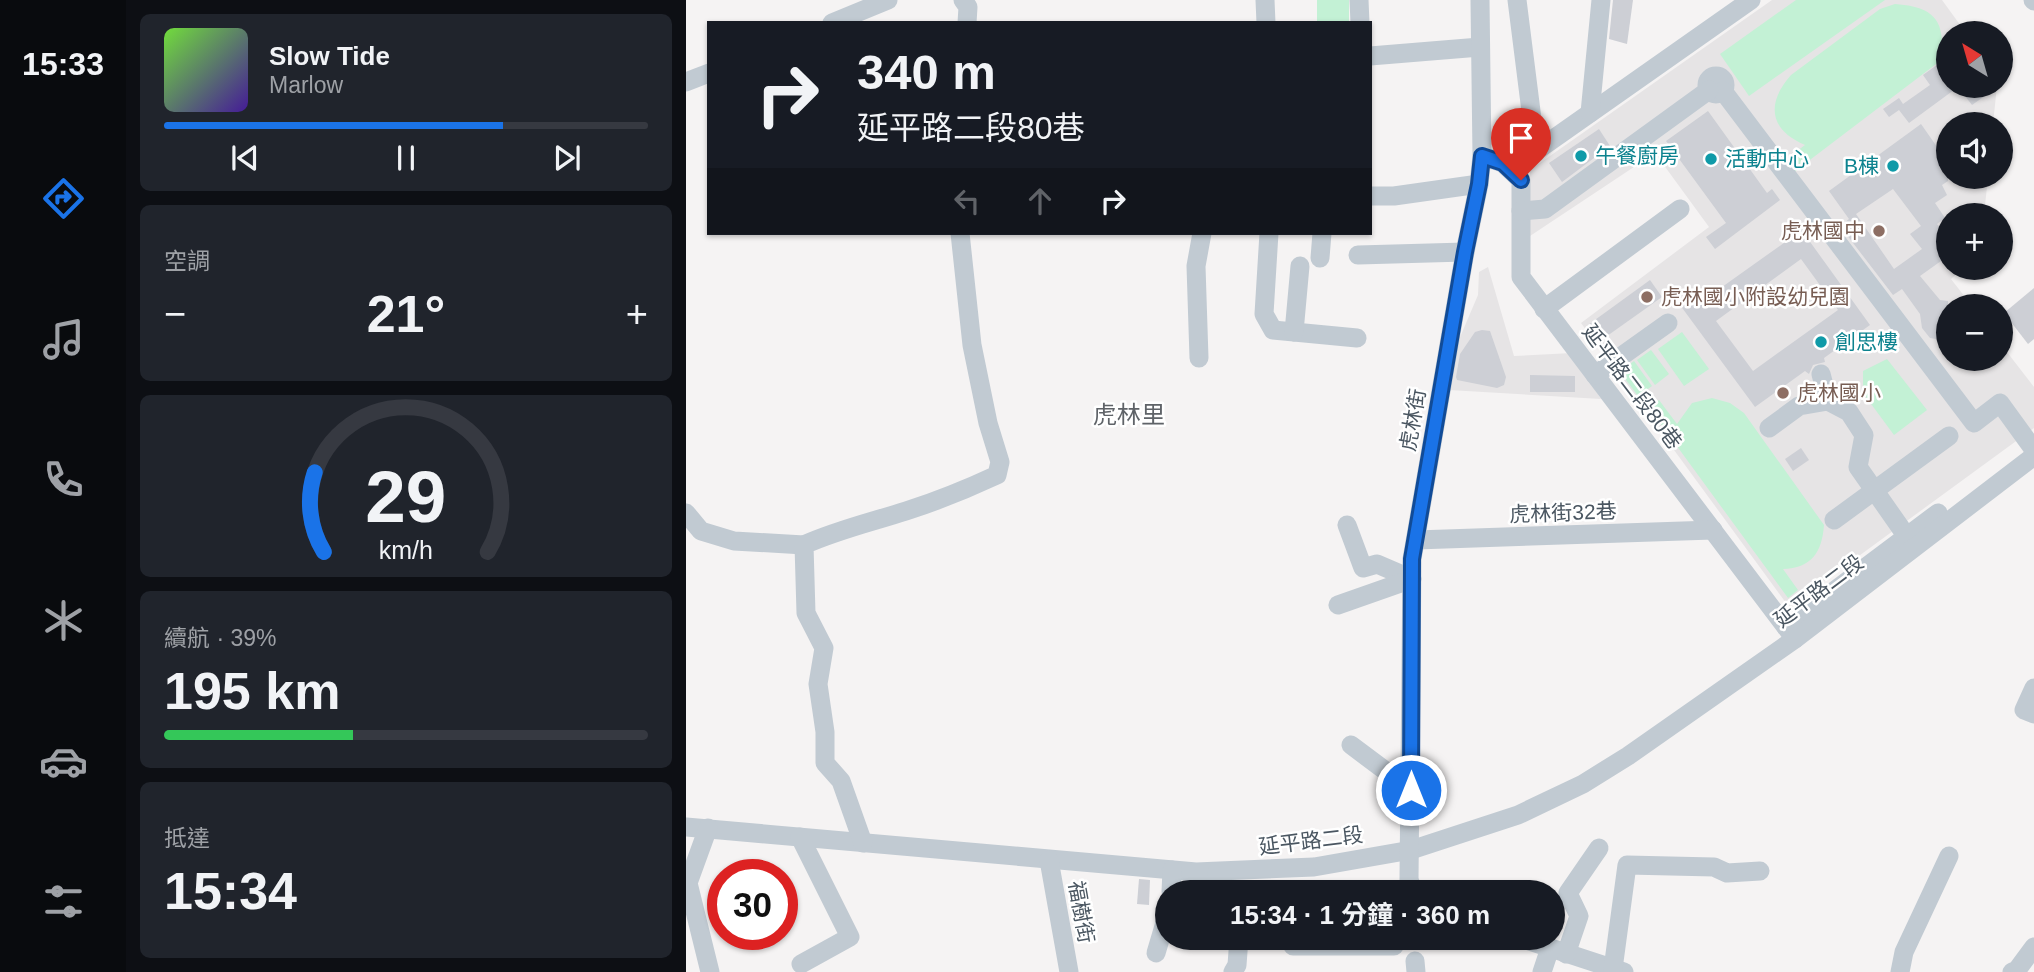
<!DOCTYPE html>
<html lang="zh-TW">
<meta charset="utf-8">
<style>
:root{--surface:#171b24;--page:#20242c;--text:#f1f3f6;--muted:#9ea1a6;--line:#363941;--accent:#1a73e8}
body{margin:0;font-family:Arial,"Noto Sans TC",sans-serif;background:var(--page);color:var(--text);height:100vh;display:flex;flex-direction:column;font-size:26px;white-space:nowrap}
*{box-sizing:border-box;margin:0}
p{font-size:23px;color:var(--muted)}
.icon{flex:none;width:38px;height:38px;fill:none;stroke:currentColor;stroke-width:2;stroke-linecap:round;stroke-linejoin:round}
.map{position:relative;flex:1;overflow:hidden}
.panel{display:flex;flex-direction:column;gap:14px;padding:14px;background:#0d0f14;width:560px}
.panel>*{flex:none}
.guide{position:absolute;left:21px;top:21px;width:665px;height:214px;border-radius:0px;box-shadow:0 2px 5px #0004;background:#171b24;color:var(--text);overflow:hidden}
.needle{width:46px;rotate:323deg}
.tools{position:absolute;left:1250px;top:21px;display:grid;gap:14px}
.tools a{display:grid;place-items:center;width:77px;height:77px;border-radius:50%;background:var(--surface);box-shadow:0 2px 5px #0004;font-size:35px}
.speed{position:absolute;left:21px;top:859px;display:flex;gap:14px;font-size:35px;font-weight:700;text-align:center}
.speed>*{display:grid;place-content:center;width:91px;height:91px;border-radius:50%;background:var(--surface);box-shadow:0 2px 5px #0004;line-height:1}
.speed .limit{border:10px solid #d22;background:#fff;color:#111}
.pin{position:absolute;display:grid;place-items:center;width:60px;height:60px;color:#fff;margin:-72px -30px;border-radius:50% 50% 50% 0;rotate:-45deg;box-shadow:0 0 7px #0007}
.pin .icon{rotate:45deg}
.me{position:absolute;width:77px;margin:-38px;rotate:0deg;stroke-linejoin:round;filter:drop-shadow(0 0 5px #0008)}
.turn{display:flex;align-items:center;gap:24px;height:147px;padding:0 35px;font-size:32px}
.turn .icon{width:91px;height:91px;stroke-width:2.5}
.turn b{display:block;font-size:49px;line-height:60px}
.lanes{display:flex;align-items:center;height:66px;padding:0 35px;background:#0003;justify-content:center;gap:35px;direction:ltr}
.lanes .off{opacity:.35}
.big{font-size:52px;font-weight:700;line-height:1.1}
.panel .tile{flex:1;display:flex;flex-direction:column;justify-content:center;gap:10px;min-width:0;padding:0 24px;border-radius:10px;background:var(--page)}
.panel .dial{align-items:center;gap:0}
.dial svg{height:182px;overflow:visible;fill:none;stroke:var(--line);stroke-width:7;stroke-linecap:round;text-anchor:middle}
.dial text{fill:var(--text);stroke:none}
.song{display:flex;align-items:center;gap:21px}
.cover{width:84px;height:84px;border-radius:10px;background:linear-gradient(135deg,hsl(100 70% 55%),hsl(260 70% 35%))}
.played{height:7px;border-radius:4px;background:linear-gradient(90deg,var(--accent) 70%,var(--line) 70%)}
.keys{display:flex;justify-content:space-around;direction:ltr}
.heat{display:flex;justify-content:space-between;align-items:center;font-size:38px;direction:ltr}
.charge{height:10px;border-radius:5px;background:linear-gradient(90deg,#34c759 39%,var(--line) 0)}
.trip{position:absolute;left:469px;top:880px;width:410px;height:70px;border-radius:35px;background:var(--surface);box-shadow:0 2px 5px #0004;font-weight:700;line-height:70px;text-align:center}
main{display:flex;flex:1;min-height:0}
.tab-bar{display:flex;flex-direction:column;width:126px;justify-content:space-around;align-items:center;background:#090b0e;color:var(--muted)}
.tab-bar .icon{width:49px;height:49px}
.tab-bar .active{color:var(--accent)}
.tab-bar b{font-size:32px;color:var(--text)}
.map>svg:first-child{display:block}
.education{fill:#e6e4e5}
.green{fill:#c3f1d5}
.building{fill:#cdcfd5;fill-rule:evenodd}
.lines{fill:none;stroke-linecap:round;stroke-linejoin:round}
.minor{stroke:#c1cad2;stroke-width:19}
.route-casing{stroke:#114b97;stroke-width:18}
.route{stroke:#1a73e8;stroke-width:12}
.culture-dot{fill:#0f9aa8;stroke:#fff;stroke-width:2.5}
.education-dot{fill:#8d6e63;stroke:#fff;stroke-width:2.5}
.labels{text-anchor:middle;stroke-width:5;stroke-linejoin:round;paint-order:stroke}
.culture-label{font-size:21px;fill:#0d838f;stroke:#fff;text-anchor:start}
.education-label{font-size:21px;fill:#785e54;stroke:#fff;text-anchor:start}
.street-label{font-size:21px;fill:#4a5661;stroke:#fff}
.quarter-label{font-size:24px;fill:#5f6368;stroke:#fff}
</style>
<main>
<nav class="tab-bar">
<b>15:33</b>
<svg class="icon active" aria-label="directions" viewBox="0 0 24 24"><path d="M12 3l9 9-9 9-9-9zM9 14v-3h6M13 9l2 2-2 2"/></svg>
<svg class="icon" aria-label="music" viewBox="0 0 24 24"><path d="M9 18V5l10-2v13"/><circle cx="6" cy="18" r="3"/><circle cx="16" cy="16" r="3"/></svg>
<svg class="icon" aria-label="phone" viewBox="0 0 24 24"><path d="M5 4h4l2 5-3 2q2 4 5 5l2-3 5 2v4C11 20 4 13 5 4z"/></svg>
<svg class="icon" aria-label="climate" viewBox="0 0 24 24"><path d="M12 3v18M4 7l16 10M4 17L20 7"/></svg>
<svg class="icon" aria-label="car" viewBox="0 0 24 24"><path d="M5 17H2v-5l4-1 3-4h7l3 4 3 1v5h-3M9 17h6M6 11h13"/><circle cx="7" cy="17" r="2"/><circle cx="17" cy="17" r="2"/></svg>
<svg class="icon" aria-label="filters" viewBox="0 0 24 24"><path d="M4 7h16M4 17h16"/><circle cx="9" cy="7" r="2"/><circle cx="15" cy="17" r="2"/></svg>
</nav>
<section class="panel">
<div class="tile">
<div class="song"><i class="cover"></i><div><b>Slow Tide</b><p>Marlow</p></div></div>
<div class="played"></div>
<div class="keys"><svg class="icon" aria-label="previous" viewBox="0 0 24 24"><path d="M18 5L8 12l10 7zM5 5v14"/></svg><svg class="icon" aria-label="pause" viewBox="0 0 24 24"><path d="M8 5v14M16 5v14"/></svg><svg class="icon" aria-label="next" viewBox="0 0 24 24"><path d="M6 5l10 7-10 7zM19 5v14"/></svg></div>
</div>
<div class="tile"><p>空調</p>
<div class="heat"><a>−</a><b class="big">21°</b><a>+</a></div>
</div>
<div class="tile dial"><svg viewBox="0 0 100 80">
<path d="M14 69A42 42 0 1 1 86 69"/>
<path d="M14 69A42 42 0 0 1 10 34" stroke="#1a73e8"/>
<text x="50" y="56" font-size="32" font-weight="700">29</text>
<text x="50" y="72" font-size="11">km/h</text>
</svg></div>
<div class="tile"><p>續航 · 39%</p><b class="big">195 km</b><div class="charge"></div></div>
<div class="tile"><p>抵達</p><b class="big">15:34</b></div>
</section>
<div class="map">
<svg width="1348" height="972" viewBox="0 0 1348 972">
<rect width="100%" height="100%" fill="#f5f3f3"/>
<g class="education">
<polygon points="1086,0 1256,0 1280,33 1262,33 1262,86 1311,86 1307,124 1262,124 1262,177 1302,177 1298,215 1262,215 1262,268 1277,268 1265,279 1286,306 1262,306 1262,359 1314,359 1314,343 1348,387 1348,428 1103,607 895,323 1023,227 969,153 844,236 844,170"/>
<polygon points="802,267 828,356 886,353 915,399 763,390 769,349 792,295 793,272"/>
</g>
<g class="green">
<rect x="631" y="0" width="32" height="23"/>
<polygon points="1110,0 1199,0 1063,96 1034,54"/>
<path d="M1209 4C1234 6 1255 11 1256 41L1262 37V55L1108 172 1099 160 1119 145C1083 130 1080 103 1105 75L1194 9Z"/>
<polygon points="996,332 1023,369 998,386 972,349"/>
<polygon points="965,350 983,374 969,385 951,360"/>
<polygon points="1201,359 1241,410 1208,435 1177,393 1177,371"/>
<polygon points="948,361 966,386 952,396 934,372"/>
<path d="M1026 398 1044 403 1058 413 1138 525C1136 553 1125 568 1097 569L1112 590 1102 598 963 408 973 400 991 424 1006 403Z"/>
</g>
<g class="building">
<polygon points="927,0 947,0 941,44 923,39"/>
<polygon points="1262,57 1262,86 1313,86 1286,105 1272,87 1223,123 1213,110 1203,117 1197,109 1213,98 1217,104 1244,85 1237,75"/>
<polygon points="1022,111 1081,193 1086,189 1094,200 1029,249 1020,237 1040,223 980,141"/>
<path d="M1235 124 1256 154 1262 146V181L1256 185 1261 195 1249 203 1259 218 1251 224 1262 238 1255 243 1262 252V256L1234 276 1254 300 1262 301V341L1244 338 1236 328 1234 314 1216 289 1207 295 1154 226 1163 219 1143 191ZM1207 189 1235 226 1224 234 1236 249 1208 269 1170 214Z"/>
<polygon points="913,129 924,146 876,182 863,163"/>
<path d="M1109 221 1184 325 1138 358 1139 362 1127 365 1123 374 1119 371 1069 407 994 305 1009 294 1015 302 1102 240 1095 231ZM1115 259 1152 310 1067 371 1030 321Z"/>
<polygon points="964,280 976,297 914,341 902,325"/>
<polygon points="1348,288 1348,339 1342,344 1318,313"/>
<polygon points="796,330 804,331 820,377 818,385 811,388 771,380 770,377 774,354 789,332"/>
<polygon points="844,375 889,376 889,392 844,392"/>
<polygon points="1115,448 1123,460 1107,471 1099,459"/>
<polygon points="453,879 464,880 463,905 451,904"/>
</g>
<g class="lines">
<g class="minor">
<polyline points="277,0 282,7 281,23"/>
<polyline points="579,0 580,23"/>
<polyline points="673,0 674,23"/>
<polyline points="831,0 848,135 853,149 1065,0"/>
<polyline points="1347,0 1348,1"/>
<polyline points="146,23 202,0"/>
<polyline points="684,56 794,47"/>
<circle cx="1030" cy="85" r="9"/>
<polyline points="0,82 23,73"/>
<polyline points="1037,91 1288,423 1314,403 1348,450"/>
<polyline points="904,113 915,0"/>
<polyline points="796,156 817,163 835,180 835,277 1109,639"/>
<polyline points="684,196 708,196 793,184"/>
<polyline points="835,211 859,209 1023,90"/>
<polyline points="583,233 578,314 587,330 671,338"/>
<polyline points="672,255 779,252"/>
<polyline points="634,258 636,233"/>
<polyline points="858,309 994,209"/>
<polyline points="608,332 614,266"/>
<polyline points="513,358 510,266 516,233"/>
<polyline points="1135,374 1142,401 1163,412 1178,435 1172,467 1226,544"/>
<polyline points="909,375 982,323"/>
<polyline points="1083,428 1113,406 1142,401"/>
<polyline points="0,513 15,531 48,541 118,545"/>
<polyline points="1148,520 1263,436"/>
<polyline points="661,525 677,568 691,564 726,579"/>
<polyline points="730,540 1027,530"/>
<polyline points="652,605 726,579"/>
<polyline points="1100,627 1252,513"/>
<polyline points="1348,688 1338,710 1348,714"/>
<polyline points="665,745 725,790"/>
<polyline points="0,827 510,872 628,867 725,850 832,815 897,784 942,756 1109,639 1348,456"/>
<polyline points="22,828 2,883 24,972"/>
<polyline points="114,837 164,937 115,964"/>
<path d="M177 843 155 781 139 763V732L132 684 138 648 120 613 118 545C151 530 186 522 220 511 251 501 281 489 311 475L314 462 302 423 286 345 274 233"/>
<polyline points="363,860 383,972"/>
<polyline points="485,892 486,870"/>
<polyline points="529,892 531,872"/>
<polyline points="728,892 723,880 726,559 779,252 793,184 796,156 794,0"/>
<polyline points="834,938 938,972"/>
<polyline points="607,946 708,946 705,938"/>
<polyline points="470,953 481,916"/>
<polyline points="880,954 893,916 882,893 913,848"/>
<polyline points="729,961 730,972"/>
<polyline points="927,969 941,865 1028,867 1041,873 1074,871"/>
<polyline points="547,972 551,965 553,938"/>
<polyline points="856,972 864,948"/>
<polyline points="1214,972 1218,952 1263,856"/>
<polyline points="1326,972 1331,970 1348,947"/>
</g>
</g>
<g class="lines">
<g class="route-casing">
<polyline id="route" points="725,790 726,559 779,252 793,184 796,156 817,163 835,180"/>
</g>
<use href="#route" class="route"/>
</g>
<g class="culture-dot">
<circle cx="895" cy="156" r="7"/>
<circle cx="1025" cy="159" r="7"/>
<circle cx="1207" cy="166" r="7"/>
<circle cx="1135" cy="342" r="7"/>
</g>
<g class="education-dot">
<circle cx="1193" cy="231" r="7"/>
<circle cx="961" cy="297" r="7"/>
<circle cx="1097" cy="393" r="7"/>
</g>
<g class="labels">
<g class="culture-label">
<text x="909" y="163">午餐廚房</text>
<text x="1039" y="166">活動中心</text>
<text x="1193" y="173" text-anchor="end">B棟</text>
<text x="1149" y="349">創思樓</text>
</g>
<g class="education-label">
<text x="1179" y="238" text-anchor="end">虎林國中</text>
<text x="975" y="304">虎林國小附設幼兒園</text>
<text x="1111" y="400">虎林國小</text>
</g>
<g class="street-label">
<text transform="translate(946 387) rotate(53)" y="7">延平路二段80巷</text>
<text transform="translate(727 420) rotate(-80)" y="7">虎林街</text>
<text transform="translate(877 513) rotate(-2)" y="7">虎林街32巷</text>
<text transform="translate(1133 591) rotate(-37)" y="7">延平路二段</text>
<text transform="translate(625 841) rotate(-7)" y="7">延平路二段</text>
<text transform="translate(395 912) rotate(80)" y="7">福樹街</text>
</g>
<g class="quarter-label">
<text x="443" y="423">虎林里</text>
</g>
</g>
</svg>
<div class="tools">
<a><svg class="needle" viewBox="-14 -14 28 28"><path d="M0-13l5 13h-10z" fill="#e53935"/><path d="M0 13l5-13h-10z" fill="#9ea1a6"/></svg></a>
<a><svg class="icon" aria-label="sound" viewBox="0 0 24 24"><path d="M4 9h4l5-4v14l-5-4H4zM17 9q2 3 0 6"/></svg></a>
<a>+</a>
<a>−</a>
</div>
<div class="speed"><div class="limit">30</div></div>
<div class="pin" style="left:835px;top:180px;background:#d93025"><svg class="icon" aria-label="arrive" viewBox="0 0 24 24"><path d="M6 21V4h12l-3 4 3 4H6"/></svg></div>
<svg class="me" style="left:725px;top:790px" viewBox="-20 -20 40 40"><circle r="17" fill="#1a73e8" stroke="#fff" stroke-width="3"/><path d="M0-11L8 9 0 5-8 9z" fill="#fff"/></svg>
<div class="trip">15:34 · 1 分鐘 · 360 m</div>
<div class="guide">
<div class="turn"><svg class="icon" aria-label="right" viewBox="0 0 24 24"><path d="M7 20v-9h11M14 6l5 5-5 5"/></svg><div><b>340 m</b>延平路二段80巷</div></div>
<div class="lanes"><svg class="icon off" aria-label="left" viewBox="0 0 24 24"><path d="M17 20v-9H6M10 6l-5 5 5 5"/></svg><svg class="icon off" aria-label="ahead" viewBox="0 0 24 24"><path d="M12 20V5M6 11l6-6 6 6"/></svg><svg class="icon" aria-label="right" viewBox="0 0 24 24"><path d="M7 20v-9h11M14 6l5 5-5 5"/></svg></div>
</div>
</div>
</main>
